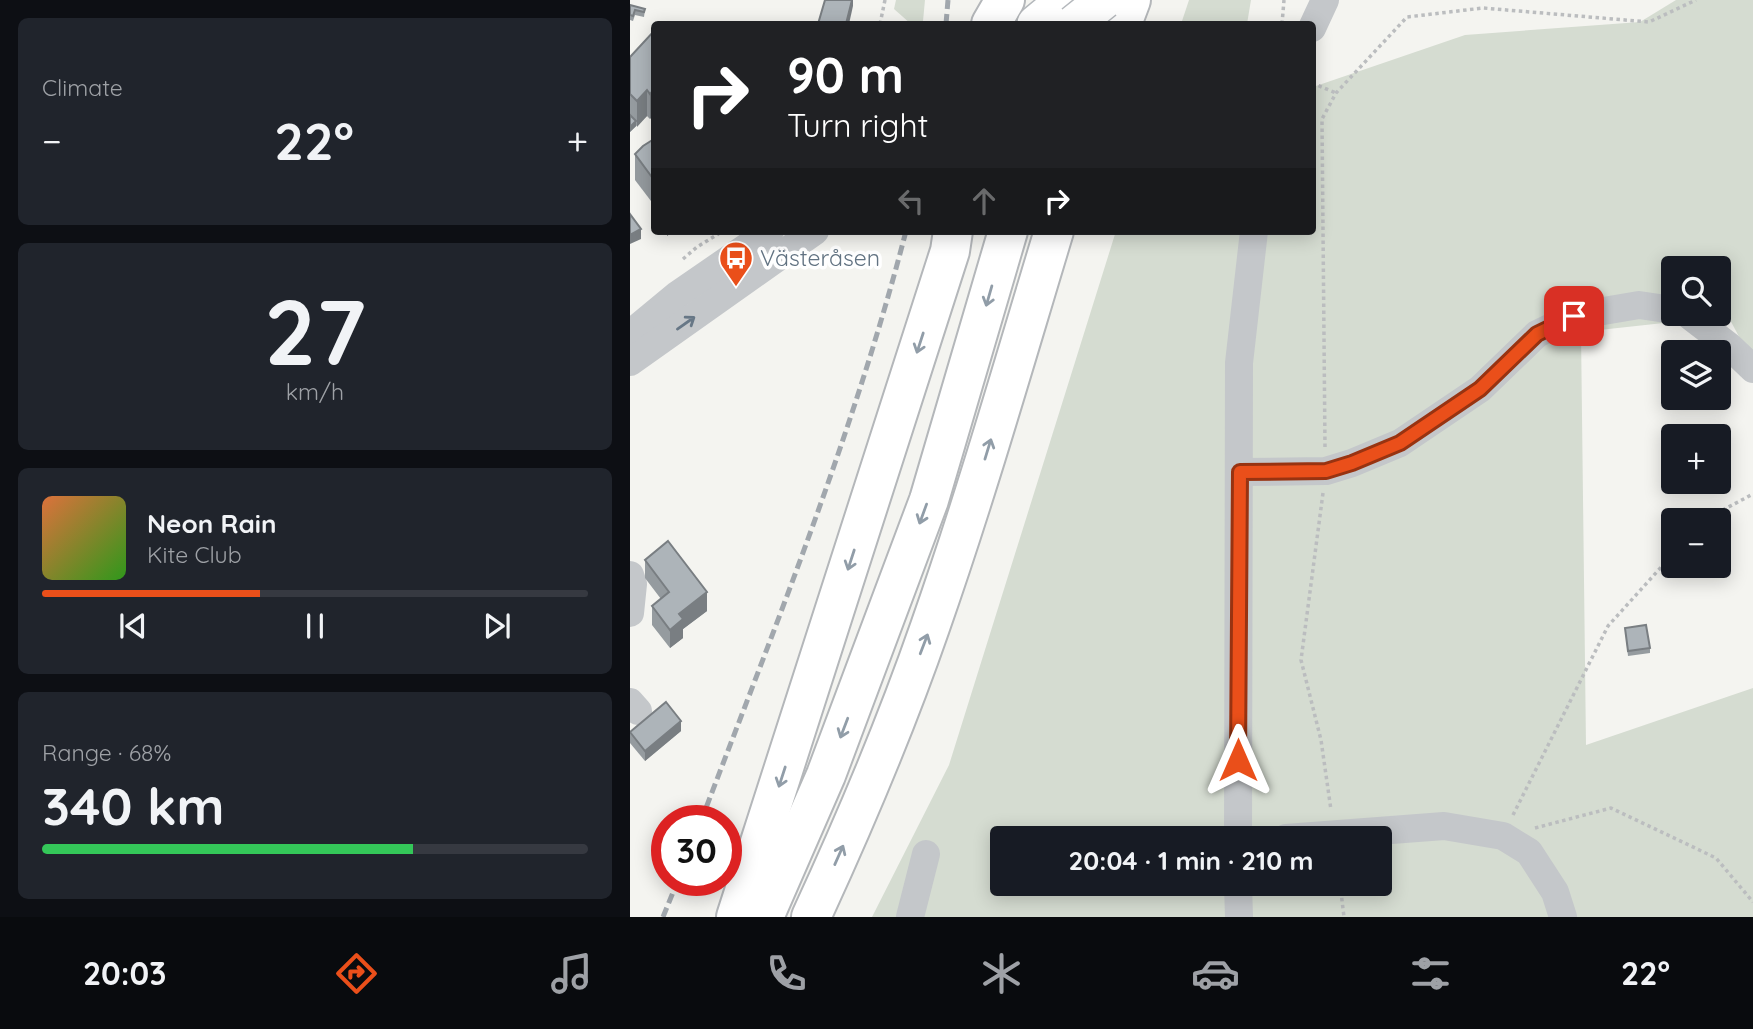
<!DOCTYPE html>
<meta charset="utf-8">
<style>
:root{--surface:#171b24;--page:#20242c;--text:#f1f3f6;--muted:#9ea1a6;--line:#363941;--accent:#ea4f1a}
body{margin:0;font-family:Quicksand,sans-serif;background:var(--page);color:var(--text);height:100vh;display:flex;flex-direction:column;font-size:26px;white-space:nowrap}
*{box-sizing:border-box;margin:0}
p{font-size:23px;color:var(--muted)}
.icon{flex:none;width:38px;height:38px;fill:none;stroke:currentColor;stroke-width:2;stroke-linecap:round;stroke-linejoin:round}
.map{position:relative;flex:1;overflow:hidden}
.sheet{display:flex;flex-direction:column;gap:18px;padding:18px;background:#0d0f14;width:630px}
.sheet>*{flex:none}
.guide{position:absolute;left:21px;top:21px;width:665px;height:214px;border-radius:7px;box-shadow:0 4px 18px #0003;background:#202124;color:#fff;overflow:hidden}
.fabs{position:absolute;left:1031px;top:256px;display:grid;gap:14px}
.fabs a{display:grid;place-items:center;width:70px;height:70px;border-radius:7px;background:var(--surface);box-shadow:0 4px 18px #0003;font-size:35px}
.speed{position:absolute;left:21px;top:805px;display:flex;gap:14px;font-size:35px;font-weight:700;text-align:center}
.speed>*{display:grid;place-content:center;width:91px;height:91px;border-radius:50%;background:var(--surface);box-shadow:0 4px 18px #0003;line-height:1}
.speed .limit{border:10px solid #d22;background:#fff;color:#111}
.pin{position:absolute;display:grid;place-items:center;width:60px;height:60px;color:#fff;margin:-30px;border-radius:14px;box-shadow:0 4px 10px #0006}
.me{position:absolute;width:77px;margin:-38px;rotate:0deg;stroke-linejoin:round;filter:drop-shadow(0 0 5px #0008)}
.turn{display:flex;align-items:center;gap:24px;height:147px;padding:0 21px;font-size:32px}
.turn .icon{width:91px;height:91px;stroke-width:2.5}
.turn b{display:block;font-size:49px;line-height:60px}
.lanes{display:flex;align-items:center;height:66px;padding:0 21px;background:#0003;justify-content:center;gap:35px;direction:ltr}
.lanes .off{opacity:.35}
.big{font-size:52px;font-weight:700;line-height:1.1}
.sheet .widget{flex:1;display:flex;flex-direction:column;justify-content:center;gap:10px;min-width:0;padding:0 24px;border-radius:10px;background:var(--page)}
.sheet .dial{align-items:center;gap:0}
.dial b{font-size:91px;line-height:1}
.song{display:flex;align-items:center;gap:21px}
.cover{width:84px;height:84px;border-radius:10px;background:linear-gradient(135deg,hsl(20 70% 55%),hsl(110 70% 35%))}
.played{height:7px;border-radius:4px;background:linear-gradient(90deg,var(--accent) 40%,var(--line) 40%)}
.keys{display:flex;justify-content:space-around;direction:ltr}
.heat{display:flex;justify-content:space-between;align-items:center;font-size:38px;direction:ltr}
.charge{height:10px;border-radius:5px;background:linear-gradient(90deg,#34c759 68%,var(--line) 0)}
.trip{position:absolute;left:360px;top:826px;width:402px;height:70px;border-radius:7px;background:var(--surface);box-shadow:0 4px 18px #0003;font-weight:700;line-height:70px;text-align:center}
.menu{display:flex;height:112px;justify-content:space-around;align-items:center;background:#090b0e;color:var(--muted)}
.menu .icon{width:49px;height:49px}
.menu .current{color:var(--accent)}
.menu b{font-size:32px;color:var(--text)}
main{display:flex;flex:1;min-height:0}
.map>svg:first-child{display:block}
.green{fill:#d5dcd1;fill-rule:evenodd}
.lines{fill:none;stroke-linecap:round;stroke-linejoin:round}
.major-casing{stroke:#b4b8bc;stroke-width:40}
.highway-casing{stroke:#b4b7ba;stroke-width:42}
.path{stroke:#bbbdbf;stroke-width:3.5;stroke-dasharray:3.5 3.5;stroke-linecap:butt}
.minor{stroke:#c4c7ca;stroke-width:28}
.major{stroke:#fff;stroke-width:37}
.highway{stroke:#fff;stroke-width:38}
.rail{stroke:#a1a7ad;stroke-width:5;stroke-dasharray:10 5;stroke-linecap:butt}
.major-bridge-casing{stroke:#b4b8bc;stroke-width:40;stroke-linecap:butt}
.major-bridge{stroke:#fff;stroke-width:37}
.wall{fill:#959b9f}
.shaded-wall{fill:#797e82}
.building{fill:#adb4b9;stroke:#797e82;stroke-width:2}
.oneway{stroke:#919da8}
.oneway2{stroke:#677786}
.route-casing{stroke:#983311;stroke-width:18}
.route{stroke:#ea4f1a;stroke-width:12}
.labels{text-anchor:middle;stroke-width:7;stroke-linejoin:round;paint-order:stroke}
.poi-label{font-size:23px;fill:#627382;stroke:#fff;text-anchor:start}
</style>
<main>
<section class="sheet">
<div class="widget"><p>Climate</p>
<div class="heat"><a>−</a><b class="big">22°</b><a>+</a></div>
</div>
<div class="widget dial"><b>27</b><p>km/h</p></div>
<div class="widget">
<div class="song"><i class="cover"></i><div><b>Neon Rain</b><p>Kite Club</p></div></div>
<div class="played"></div>
<div class="keys"><svg class="icon" aria-label="previous" viewBox="0 0 24 24"><path d="M18 5L8 12l10 7zM5 5v14"/></svg><svg class="icon" aria-label="pause" viewBox="0 0 24 24"><path d="M8 5v14M16 5v14"/></svg><svg class="icon" aria-label="next" viewBox="0 0 24 24"><path d="M6 5l10 7-10 7zM19 5v14"/></svg></div>
</div>
<div class="widget"><p>Range · 68%</p><b class="big">340 km</b><div class="charge"></div></div>
</section>
<div class="map">
<svg width="1123" height="917" viewBox="0 0 1123 917">
<rect width="100%" height="100%" fill="#f4f4f0"/>
<g class="green">
<polygon points="266,0 295,0 293,21 290,24 281,24 264,9"/>
<polygon points="559,0 621,0 617,24 551,24"/>
<path d="M1046 0H1123V363L1098 316 951 332 956 745 1123 688V917H242L319 765 486 231H682L683 87 835 35 1010 22ZM1043 268H1088V313H1043ZM373 838H751V884H373Z"/>
</g>
<g class="lines">
<g class="major-casing">
<polyline id="major" points="406,24 435,0"/>
</g>
<g class="highway-casing">
<g id="highway">
<polyline points="361,24 375,0"/>
<polyline points="492,24 501,0"/>
<polyline points="106,917 320,251 323,231"/>
<polyline points="134,917 196,775 299,500 378,231"/>
<path d="M181 917C225 822 266 725 300 627 346 496 384 363 424 231"/>
</g>
</g>
<g class="path">
<polyline points="250,24 255,0"/>
<polyline points="652,24 654,0"/>
<polyline points="682,83 706,93"/>
<polyline points="53,259 67,247 93,231"/>
<polyline points="695,447 692,119 706,93 777,17 853,8 1019,22 1066,0"/>
<polyline points="693,493 671,660 691,740 701,810"/>
<polyline points="1074,520 1123,494"/>
<polyline points="883,815 978,626 1043,554"/>
<polyline points="905,828 981,808 1086,858 1123,902"/>
<polyline points="710,884 714,917"/>
</g>
<g class="minor">
<polyline points="682,28 695,0"/>
<polyline points="1056,313 1099,346 1123,369"/>
<polyline points="0,334 47,295 140,231"/>
<polyline points="0,362 185,231"/>
<polyline points="610,472 696,471 722,463 770,443 850,389 907,334 944,316 1009,305 1043,310"/>
<polyline points="0,575 3,584 0,613"/>
<polyline points="0,702 8,711"/>
<polyline points="608,838 609,363 624,231"/>
<polyline points="656,838 814,826 873,836 899,852 925,892 933,917"/>
<polyline points="608,884 609,917"/>
<polyline points="280,917 296,854"/>
</g>
<use href="#major" class="major"/>
<use href="#highway" class="highway"/>
<g class="rail">
<polyline points="316,24 318,0"/>
<path d="M71 821C145 627 224 432 276 231"/>
<polyline points="33,917 48,880"/>
</g>
<g class="major-bridge-casing">
<polyline id="major-bridge" points="444,24 474,0"/>
</g>
<use href="#major-bridge" class="major-bridge"/>
</g>
<g class="wall">
<polygon points="0,5 15,9 14,17 5,15 3,21 0,20"/>
<polygon points="24,31 24,114 20,119 17,116 0,132 0,57"/>
<polygon points="24,139 24,205 5,180 5,154"/>
<polygon points="1043,363 1043,382 1035,383 1033,365"/>
<polygon points="15,560 77,611 53,629 53,638 40,648 22,625 22,606 31,599 15,578"/>
<polygon points="995,628 1020,648 1020,653 998,656"/>
<polygon points="51,731 15,761 0,743 0,732"/>
</g>
<g class="shaded-wall">
<polygon points="222,0 223,0 223,6 219,24 216,24"/>
<polygon points="24,89 24,114 20,119 20,94"/>
<polygon points="17,90 17,116 7,127 7,101"/>
<polygon points="6,121 6,126 0,132 0,127"/>
<polygon points="11,229 11,239 0,244 0,235"/>
<polygon points="37,231 44,231 37,236"/>
<polygon points="77,592 77,611 53,629 53,638 40,648 40,630 49,614"/>
<polygon points="51,721 51,731 15,761 15,751"/>
</g>
<g class="building">
<polygon points="195,0 222,0 216,24 188,24"/>
<polygon points="0,5 15,9 14,12 5,10 3,16 0,15"/>
<polygon points="24,31 24,89 20,94 17,90 7,101 0,94 0,57"/>
<polygon points="0,115 6,121 0,127"/>
<polygon points="24,139 24,180 5,154 13,146"/>
<polygon points="0,214 11,229 0,235"/>
<polygon points="1043,363 1043,377 1035,378 1033,365"/>
<polygon points="38,541 77,592 49,614 53,619 40,630 22,606 39,592 15,560"/>
<polygon points="1016,625 1020,648 998,651 995,628"/>
<polygon points="36,702 51,721 15,751 0,732"/>
</g>
<defs><path id="oneway-shaft" d="M-6 0H5M1.5-3L5.5 0L1.5 3" fill="none" stroke-width="1.6" stroke-linecap="round" stroke-linejoin="round" transform="scale(1.75)"/></defs>
<g class="oneway">
<use href="#oneway-shaft" transform="translate(359 296) rotate(106)"/>
<use href="#oneway-shaft" transform="translate(290 343) rotate(108)"/>
<use href="#oneway-shaft" transform="translate(358 449) rotate(-73)"/>
<use href="#oneway-shaft" transform="translate(293 514) rotate(110)"/>
<use href="#oneway-shaft" transform="translate(221 560) rotate(108)"/>
<use href="#oneway-shaft" transform="translate(294 644) rotate(-69)"/>
<use href="#oneway-shaft" transform="translate(214 728) rotate(111)"/>
<use href="#oneway-shaft" transform="translate(152 777) rotate(108)"/>
<use href="#oneway-shaft" transform="translate(209 855) rotate(-66)"/>
</g>
<use class="oneway2" href="#oneway-shaft" transform="translate(56 323) rotate(-35)"/>
<g class="lines">
<g class="route-casing">
<polyline id="route" points="608,760 610,472 696,471 722,463 770,443 850,389 907,334 944,316"/>
</g>
<use href="#route" class="route"/>
</g>
<defs>
<g id="bus-pin" transform="scale(1.75)"><path d="M0 17L-7.5 6A9.5 9.5 0 1 1 7.5 6Z" fill="#ea4f1a" stroke="#fff"/><path d="M-5-6H5V4H4V6H2V4H-2V6H-4V4H-5ZM-3.5-4V0h7V-4ZM-3.5 1.2v1.5H-2V1.2ZM2 1.2v1.5H3.5V1.2Z" fill="#fff"/></g>
</defs>
<g fill-rule="evenodd">
<use href="#bus-pin" x="106" y="258"/>
</g>
<g class="labels">
<g class="poi-label">
<text x="130" y="266">Västeråsen</text>
</g>
</g>
</svg>
<div class="fabs">
<a><svg class="icon" aria-label="search" viewBox="0 0 24 24"><circle cx="10" cy="10" r="6"/><path d="M15 15l6 6"/></svg></a>
<a><svg class="icon" aria-label="layers" viewBox="0 0 24 24"><path d="M12 4l9 5-9 5-9-5zM3 14l9 5 9-5"/></svg></a>
<a>+</a>
<a>−</a>
</div>
<div class="speed"><div class="limit">30</div></div>
<div class="pin" style="left:944px;top:316px;background:#d93025"><svg class="icon" aria-label="arrive" viewBox="0 0 24 24"><path d="M6 21V4h12l-3 4 3 4H6"/></svg></div>
<svg class="me" style="left:608px;top:760px" viewBox="-20 -20 40 40"><path d="M0-17L14 15 0 8-14 15z" fill="#ea4f1a" stroke="#fff" stroke-width="4"/></svg>
<div class="trip">20:04 · 1 min · 210 m</div>
<div class="guide">
<div class="turn"><svg class="icon" aria-label="right" viewBox="0 0 24 24"><path d="M7 20v-9h11M14 6l5 5-5 5"/></svg><div><b>90 m</b>Turn right</div></div>
<div class="lanes"><svg class="icon off" aria-label="left" viewBox="0 0 24 24"><path d="M17 20v-9H6M10 6l-5 5 5 5"/></svg><svg class="icon off" aria-label="ahead" viewBox="0 0 24 24"><path d="M12 20V5M6 11l6-6 6 6"/></svg><svg class="icon" aria-label="right" viewBox="0 0 24 24"><path d="M7 20v-9h11M14 6l5 5-5 5"/></svg></div>
</div>
</div>
</main>
<nav class="menu">
<b>20:03</b>
<svg class="icon current" aria-label="directions" viewBox="0 0 24 24"><path d="M12 3l9 9-9 9-9-9zM9 14v-3h6M13 9l2 2-2 2"/></svg>
<svg class="icon" aria-label="music" viewBox="0 0 24 24"><path d="M9 18V5l10-2v13"/><circle cx="6" cy="18" r="3"/><circle cx="16" cy="16" r="3"/></svg>
<svg class="icon" aria-label="phone" viewBox="0 0 24 24"><path d="M5 4h4l2 5-3 2q2 4 5 5l2-3 5 2v4C11 20 4 13 5 4z"/></svg>
<svg class="icon" aria-label="climate" viewBox="0 0 24 24"><path d="M12 3v18M4 7l16 10M4 17L20 7"/></svg>
<svg class="icon" aria-label="car" viewBox="0 0 24 24"><path d="M5 17H2v-5l4-1 3-4h7l3 4 3 1v5h-3M9 17h6M6 11h13"/><circle cx="7" cy="17" r="2"/><circle cx="17" cy="17" r="2"/></svg>
<svg class="icon" aria-label="filters" viewBox="0 0 24 24"><path d="M4 7h16M4 17h16"/><circle cx="9" cy="7" r="2"/><circle cx="15" cy="17" r="2"/></svg>
<b>22°</b>
</nav>
